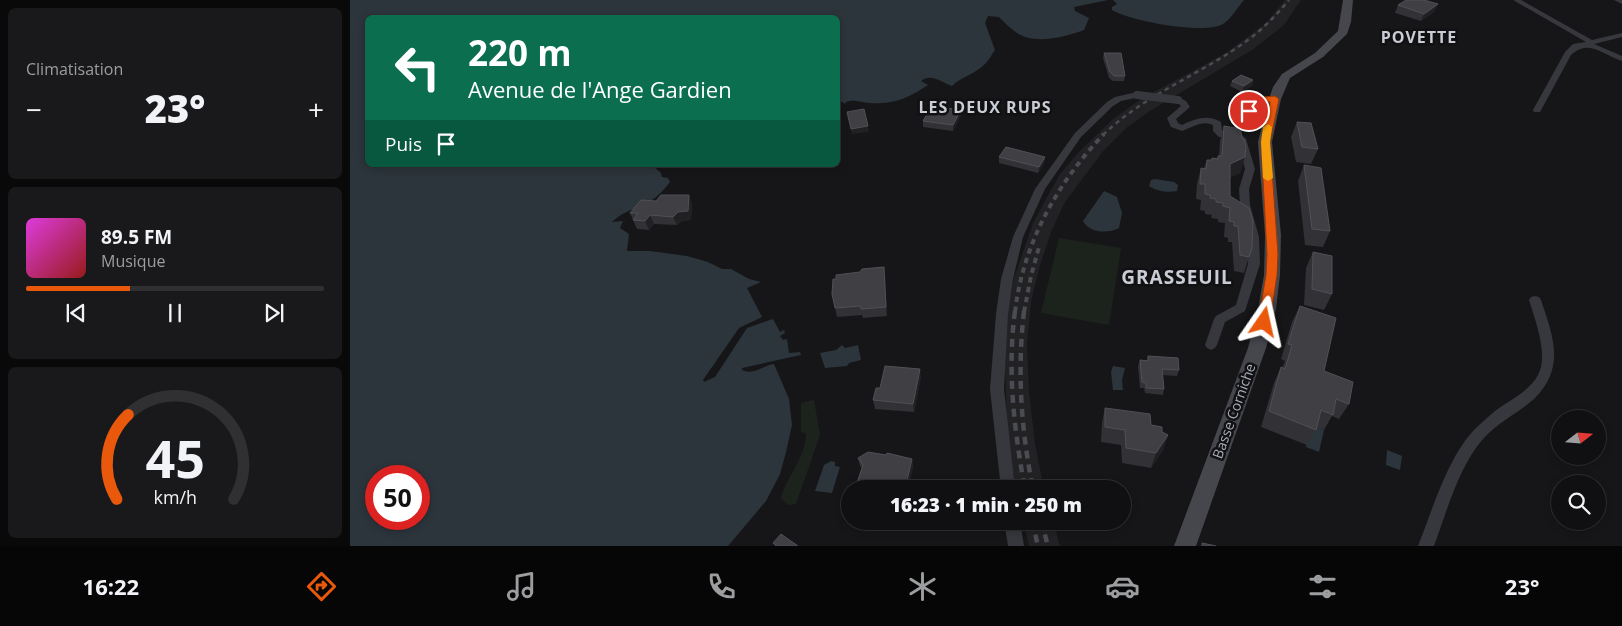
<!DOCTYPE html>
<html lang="fr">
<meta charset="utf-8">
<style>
:root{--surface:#101012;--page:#19191b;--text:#f1f3f6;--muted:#9c9d9f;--line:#303032;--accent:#ea580c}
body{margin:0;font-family:"Open Sans",sans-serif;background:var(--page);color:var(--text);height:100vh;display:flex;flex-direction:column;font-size:19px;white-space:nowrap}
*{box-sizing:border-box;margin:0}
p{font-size:16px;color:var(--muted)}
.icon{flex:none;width:28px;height:28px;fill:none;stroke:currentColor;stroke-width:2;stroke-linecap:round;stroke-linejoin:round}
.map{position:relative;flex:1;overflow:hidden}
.details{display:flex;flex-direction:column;gap:8px;padding:8px;background:#09090a;width:350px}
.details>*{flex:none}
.top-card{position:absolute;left:15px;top:15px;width:475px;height:152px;border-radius:8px;box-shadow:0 2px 8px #0003,0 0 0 1px var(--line);background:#0b6e4f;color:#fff;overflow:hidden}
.needle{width:32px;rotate:73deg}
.buttons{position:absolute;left:1201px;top:410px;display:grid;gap:10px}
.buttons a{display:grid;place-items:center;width:55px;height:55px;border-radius:50%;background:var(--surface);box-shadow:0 2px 8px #0003,0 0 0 1px var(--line);font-size:25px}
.speed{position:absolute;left:15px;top:465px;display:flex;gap:10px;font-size:25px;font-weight:700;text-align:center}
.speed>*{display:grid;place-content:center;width:65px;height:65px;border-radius:50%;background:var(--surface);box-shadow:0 2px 8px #0003,0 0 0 1px var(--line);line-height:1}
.speed .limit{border:8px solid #d22;background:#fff;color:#111}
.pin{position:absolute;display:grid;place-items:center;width:42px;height:42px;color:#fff;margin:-21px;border:2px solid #fff;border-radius:50%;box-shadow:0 1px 5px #0007}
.me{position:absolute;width:55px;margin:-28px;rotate:11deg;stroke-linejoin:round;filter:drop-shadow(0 0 4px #0008)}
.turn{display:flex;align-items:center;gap:18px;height:105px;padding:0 20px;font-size:22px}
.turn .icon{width:65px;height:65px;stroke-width:2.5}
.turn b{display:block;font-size:35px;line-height:42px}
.then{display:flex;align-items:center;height:48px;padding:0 20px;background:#0003;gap:10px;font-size:19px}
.big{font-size:38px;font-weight:800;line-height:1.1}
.details .tile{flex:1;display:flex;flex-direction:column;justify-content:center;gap:8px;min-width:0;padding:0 18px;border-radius:8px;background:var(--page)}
.details .dial{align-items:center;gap:0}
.dial svg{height:130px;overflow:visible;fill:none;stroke:var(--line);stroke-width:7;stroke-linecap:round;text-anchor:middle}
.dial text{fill:var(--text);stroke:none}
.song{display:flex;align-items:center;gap:15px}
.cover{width:60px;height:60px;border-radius:8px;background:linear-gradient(135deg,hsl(300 70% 55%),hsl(0 70% 35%))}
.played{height:5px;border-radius:2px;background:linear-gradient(90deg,var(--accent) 35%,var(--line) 35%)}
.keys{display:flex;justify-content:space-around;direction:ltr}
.heat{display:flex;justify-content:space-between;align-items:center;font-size:28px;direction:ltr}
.trip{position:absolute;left:491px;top:480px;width:290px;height:50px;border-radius:25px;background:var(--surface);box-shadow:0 2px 8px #0003,0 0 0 1px var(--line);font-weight:800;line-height:50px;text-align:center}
.menu{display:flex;height:80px;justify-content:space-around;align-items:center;background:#060607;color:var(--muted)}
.menu .icon{width:35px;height:35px}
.menu .active{color:var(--accent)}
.menu b{font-size:22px;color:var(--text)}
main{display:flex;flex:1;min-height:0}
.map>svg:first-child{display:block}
.built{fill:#222225}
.green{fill:#1c231d}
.water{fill:#2c353c;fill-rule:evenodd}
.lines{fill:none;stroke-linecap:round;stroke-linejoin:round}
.minor{fill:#37383d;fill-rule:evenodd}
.tertiary{fill:#37383d;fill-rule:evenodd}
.secondary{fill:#45474d;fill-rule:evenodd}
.rail-far2{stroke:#4a4c52;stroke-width:2.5;stroke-dasharray:4.5 4;stroke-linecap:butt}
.rail-far1{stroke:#4a4c52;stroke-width:4;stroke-dasharray:5.5 4.5;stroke-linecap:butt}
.rail{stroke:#4a4c52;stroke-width:4.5;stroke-dasharray:8 6;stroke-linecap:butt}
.minor-bridge{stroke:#37383d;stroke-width:8}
.wall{fill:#323236}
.shaded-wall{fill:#212124}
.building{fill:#3f3f44;stroke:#4f5156}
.route{fill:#ea580c;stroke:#983908}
.slow{fill:#f59e0b}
.labels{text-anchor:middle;stroke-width:5;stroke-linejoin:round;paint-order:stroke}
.street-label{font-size:14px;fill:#a8adb8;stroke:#111113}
.far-district-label{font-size:16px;font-weight:bold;letter-spacing:1px;fill:#c9ccd4;stroke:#111113}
.district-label{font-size:19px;font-weight:bold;letter-spacing:1px;fill:#c9ccd4;stroke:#111113}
</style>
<main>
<section class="details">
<div class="tile"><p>Climatisation</p>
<div class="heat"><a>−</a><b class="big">23°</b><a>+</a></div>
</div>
<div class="tile">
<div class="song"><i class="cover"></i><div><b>89.5 FM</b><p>Musique</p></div></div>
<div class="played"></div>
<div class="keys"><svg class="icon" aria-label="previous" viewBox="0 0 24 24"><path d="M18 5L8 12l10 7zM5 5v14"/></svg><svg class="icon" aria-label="pause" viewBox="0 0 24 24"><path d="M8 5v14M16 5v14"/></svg><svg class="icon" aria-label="next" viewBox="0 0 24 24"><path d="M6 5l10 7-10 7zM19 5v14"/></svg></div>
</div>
<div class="tile dial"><svg viewBox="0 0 100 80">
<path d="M14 69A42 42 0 1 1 86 69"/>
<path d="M14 69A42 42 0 0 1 21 17" stroke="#ea580c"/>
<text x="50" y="56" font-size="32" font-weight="700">45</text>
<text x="50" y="72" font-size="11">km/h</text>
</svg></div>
</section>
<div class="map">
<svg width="1272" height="546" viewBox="0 0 1272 546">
<rect width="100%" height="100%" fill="#161618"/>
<g class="built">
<polygon points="935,0 951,0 934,25 902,50 800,111 775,129 754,150 715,202 701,232 690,265 681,302 677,344 679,392 685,444 694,489 665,489 657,425 655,371 656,321 663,281 683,223 697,197 710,174 727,154 763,119 791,99 876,53 916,23"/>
<polygon points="673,521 703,521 710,546 679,546"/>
</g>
<g class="green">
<polygon points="709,238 771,248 759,325 691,313"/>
<path d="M464 400 470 435 446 504 438 505 431 498C437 476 456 457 456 434L451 431V403Z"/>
</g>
<g class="water">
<path d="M0 0H758L724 7 725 11 739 18 734 30C715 37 685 45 667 33 661 29 654 22 649 17L638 16 635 23 645 50C642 54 639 60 636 63 626 74 612 76 602 86 590 82 582 73 571 81L578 85C559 98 543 105 519 103 510 102 504 99 496 102L495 104 488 99V18H18V165H302L311 173 312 177 318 178 320 182C312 193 302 202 289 207 280 210 270 214 262 222L273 221 270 228 279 234 277 251H300L337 256 358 262 372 269H381L399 279 411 282 397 288 412 317 389 328 353 380 354 382 365 377 397 328 423 319 430 332 434 330 435 333 430 336 433 340 437 339 439 353 450 352 451 355 392 368V370C404 376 414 365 424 364L439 399 442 425 436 452 430 474 416 501 378 546H0ZM26 476H69V519H26Z"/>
<path d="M763 0H894C888 7 881 19 873 24 854 35 780 21 762 10V7L767 4Z"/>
<path d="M805 179 824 182 828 185 827 191C818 193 806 191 799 186L801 180Z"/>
<path d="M754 191 767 197 772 213 769 228C758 234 739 233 733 221Z"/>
<polygon points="492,345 495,348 508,345 511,360 499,363 497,366 475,368 470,353 486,350"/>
<polygon points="763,366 775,368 772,380 773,390 763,390 761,372"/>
<polygon points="961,425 974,430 969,452 956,447"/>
<polygon points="1037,450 1052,456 1050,470 1036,465"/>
<polygon points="481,461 485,462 485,466 490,467 482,493 465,491 474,465"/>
</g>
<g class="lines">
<g class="minor">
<path d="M1163 0H1171L1242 40 1272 33V37L1244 44 1272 56V61C1253 55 1239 38 1221 55L1190 112H1184L1183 110 1215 52 1223 44 1236 42Z"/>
<polygon points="787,92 790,93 790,97 771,101 763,106 731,137 695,189 673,237 663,279 658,314 654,389 665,489 651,489 640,389 646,314 651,279 663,237 685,189 725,133 757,102 765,97"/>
<path d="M925 96 928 97V101L910 102 893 125 891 134 896 139 905 169 899 189 900 205 909 237 910 264 895 311 875 322 867 345 865 348 861 350 857 348 855 345 864 319 866 316 886 305 898 264 899 237 890 205 889 189 895 169 887 140 884 138 869 137 863 131V125C852 120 843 127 832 131L821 127 817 118 831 106 824 100 828 97 836 101 840 107 826 119 828 123 832 125C845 119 857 114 871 122L872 130 874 132H882L885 125 904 98Z"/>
<path d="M1185 296 1189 297 1191 300C1203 336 1216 368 1184 399 1168 413 1148 422 1133 439 1108 468 1097 511 1084 546H1068C1082 511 1098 456 1125 429 1131 423 1138 417 1145 411 1159 400 1179 392 1188 375 1199 355 1185 320 1179 300L1181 297Z"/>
<polygon points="654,521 670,521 674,546 658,546"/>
</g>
<polygon class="tertiary" points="1264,0 1272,0 1272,4"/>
<polygon class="secondary" points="993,0 1003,0 1001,22 997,34 973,57 940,78 931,99 922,142 931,235 930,275 926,309 916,348 846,546 824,546 898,348 908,309 914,275 915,235 908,142 919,99 923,87 932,74 965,53 988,31"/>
<path class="rail-far2" d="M753 135C792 97 844 77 888 47 908 34 924 18 939 0"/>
<g class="rail-far1">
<path d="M665 312C673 244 707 183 754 134"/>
<polyline points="674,312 681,276 689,247"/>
</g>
<g class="rail">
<path d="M665 311C657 370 664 430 675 489"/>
<path d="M674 311C667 372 671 429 683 489"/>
<polyline points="682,521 688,546"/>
<polyline points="691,521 698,546"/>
</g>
<polyline class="minor-bridge" points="787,95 828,100"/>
</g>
<g class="wall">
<polygon points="1088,4 1084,12 1071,21 1045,13 1048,5"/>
<polygon points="754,53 775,76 774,81 763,81 759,78 753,58"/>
<polygon points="903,80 902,86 892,92 880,86 882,81"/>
<polygon points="611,115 603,131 573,127 573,121"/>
<polygon points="947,122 968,149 961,164 946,162 941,137"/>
<polygon points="874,126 892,139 895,157 890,173 880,177 880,196 899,257 894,273 884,271 882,242 878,242 878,238 874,237 875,223 868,222 868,219 861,218 862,215 855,214 855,211 850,210 851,200 846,199 847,184 851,168 854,168 857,160 862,160 868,158 869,156 870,141"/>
<polygon points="649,157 695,157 694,163 688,173 649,163"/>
<polygon points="954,165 980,231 973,247 955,245 948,181"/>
<polygon points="342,203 341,220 332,221 327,225 304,224 299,230 287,229 280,213"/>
<polygon points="963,252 982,294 974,310 954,305 956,268"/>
<polygon points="535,276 537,316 513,318 512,315 487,317 482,294"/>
<polygon points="950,306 974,371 999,404 989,419 982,416 974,430 967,428 957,445 911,427 924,383 931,367 932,368 935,361 931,359 942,322"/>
<polygon points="798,356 829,370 827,376 813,375 814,389 813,395 795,393 794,388 790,388 788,366 790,360 797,360"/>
<polygon points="571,377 564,412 525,409 523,400 530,388"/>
<polygon points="755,408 801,425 818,435 813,450 801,468 772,463 771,445 751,442 752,423"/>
<polygon points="508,458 562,459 563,467 558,489 505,489 512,468 510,466"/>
<polygon points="500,492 500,508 498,506 495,498"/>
</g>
<g class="shaded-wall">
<polygon points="1088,4 1084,12 1071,21 1074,14"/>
<polygon points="903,80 902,86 892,92 894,86"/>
<polygon points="611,110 611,115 603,131 603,125"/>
<polygon points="518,126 519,132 502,134 501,129"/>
<polygon points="695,157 694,163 688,173 689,167"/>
<polygon points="895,157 890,173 876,180 880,164"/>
<polygon points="376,165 383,165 377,168"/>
<polygon points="339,195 342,203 341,220 332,221 327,225 323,217"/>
<polygon points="300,215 304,224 299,230 295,221"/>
<polygon points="534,267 535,276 537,316 536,307"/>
<polygon points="570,369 571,377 564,412 563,404"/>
<polygon points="818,435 813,450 801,468 806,453"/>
<polygon points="562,459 563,467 558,489 555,489"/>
</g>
<g class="building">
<polygon points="1056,0 1074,0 1088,4 1074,14 1048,5"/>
<polygon points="754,53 771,53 775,76 764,76 760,72"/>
<polygon points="891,75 903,80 894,86 882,81"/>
<polygon points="582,106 611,110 603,125 573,121"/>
<polygon points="514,109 518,126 501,129 497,112"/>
<polygon points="947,122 961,123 968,149 952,147"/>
<polygon points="874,126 885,128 891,132 892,139 894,139 896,146 895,157 880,164 880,196 899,208 903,221 902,248 899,257 890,255 888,226 884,226 884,222 879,221 880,208 873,206 873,203 866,202 866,199 860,198 860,195 855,194 855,184 850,184 851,168 856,169 857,160 862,160 862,158 868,159 868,156 872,156"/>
<polygon points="656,147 695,157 689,167 649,157"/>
<polygon points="954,165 971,168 980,231 962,229"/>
<polygon points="311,195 339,195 338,211 328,212 323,217 300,215 295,221 283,220 288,213 280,213 291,200 306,201"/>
<polygon points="963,252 982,256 982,294 962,289"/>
<polygon points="534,267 536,307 511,309 511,306 485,308 482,294 483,279 486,279 486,275 510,272 512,269"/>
<polygon points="950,306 986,318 974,371 1003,382 999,404 986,399 983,415 971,410 966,430 919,411 931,367 935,369 942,345 938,344"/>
<polygon points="798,356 828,358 829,370 812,369 814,389 796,388 796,383 792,382 790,360 798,361"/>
<polygon points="535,366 570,369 563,404 523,400 526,388 530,388"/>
<polygon points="755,408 800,414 801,425 812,427 812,432 818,435 806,453 776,448 775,430 755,427"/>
<polygon points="518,452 536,455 537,453 562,459 555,489 505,489 513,465 508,458"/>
<polygon points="500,492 500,503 495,498 497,494"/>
<polygon points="431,534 448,546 426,546 423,543"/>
<polygon points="852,543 866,546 852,546"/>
</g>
<polygon class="route" points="925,96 929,99 920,142 928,254 927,275 920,322 918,325 910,325 908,322 916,275 917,254 911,142 920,102 910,102 902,113 894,111 904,98"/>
<polygon class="slow" points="918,124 922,127 920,142 923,178 918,181 913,178 911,142 913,127"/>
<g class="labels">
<g class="street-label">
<text transform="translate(884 411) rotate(-70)" y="5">Basse Corniche</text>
</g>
<g class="far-district-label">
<text x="1069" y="43">POVETTE</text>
<text x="635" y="113">LES DEUX RUPS</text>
</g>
<g class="district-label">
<text x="827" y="284">GRASSEUIL</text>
</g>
</g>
</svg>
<div class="buttons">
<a><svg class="needle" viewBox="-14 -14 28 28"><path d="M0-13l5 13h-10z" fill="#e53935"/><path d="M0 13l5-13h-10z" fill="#9c9d9f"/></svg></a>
<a><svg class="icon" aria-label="search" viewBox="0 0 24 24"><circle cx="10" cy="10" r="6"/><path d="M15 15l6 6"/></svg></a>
</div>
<div class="speed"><div class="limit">50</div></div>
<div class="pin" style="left:899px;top:111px;background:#d93025"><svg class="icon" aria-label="arrive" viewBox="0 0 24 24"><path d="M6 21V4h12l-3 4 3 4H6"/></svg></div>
<svg class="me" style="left:914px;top:322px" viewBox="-20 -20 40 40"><path d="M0-17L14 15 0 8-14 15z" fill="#ea580c" stroke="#fff" stroke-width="4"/></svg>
<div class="trip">16:23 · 1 min · 250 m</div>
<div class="top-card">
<div class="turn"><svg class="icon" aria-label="left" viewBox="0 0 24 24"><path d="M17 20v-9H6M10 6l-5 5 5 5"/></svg><div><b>220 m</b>Avenue de l'Ange Gardien</div></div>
<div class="then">Puis<svg class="icon" aria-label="arrive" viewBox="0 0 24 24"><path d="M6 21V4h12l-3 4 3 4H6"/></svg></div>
</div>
</div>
</main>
<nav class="menu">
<b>16:22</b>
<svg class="icon active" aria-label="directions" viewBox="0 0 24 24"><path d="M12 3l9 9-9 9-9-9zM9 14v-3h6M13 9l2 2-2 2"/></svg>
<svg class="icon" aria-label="music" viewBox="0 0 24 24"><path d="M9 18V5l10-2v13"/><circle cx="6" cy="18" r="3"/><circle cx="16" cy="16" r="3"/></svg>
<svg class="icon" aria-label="phone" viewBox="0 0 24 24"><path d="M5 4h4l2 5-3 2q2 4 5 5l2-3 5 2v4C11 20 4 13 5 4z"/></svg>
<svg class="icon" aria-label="climate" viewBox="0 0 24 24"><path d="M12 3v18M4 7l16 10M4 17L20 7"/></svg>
<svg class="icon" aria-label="car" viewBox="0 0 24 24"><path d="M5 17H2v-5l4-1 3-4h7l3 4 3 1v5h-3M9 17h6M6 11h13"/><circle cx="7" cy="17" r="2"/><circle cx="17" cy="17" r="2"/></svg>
<svg class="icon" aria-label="filters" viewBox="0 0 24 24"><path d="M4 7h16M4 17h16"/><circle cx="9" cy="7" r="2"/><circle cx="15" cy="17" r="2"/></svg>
<b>23°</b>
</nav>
